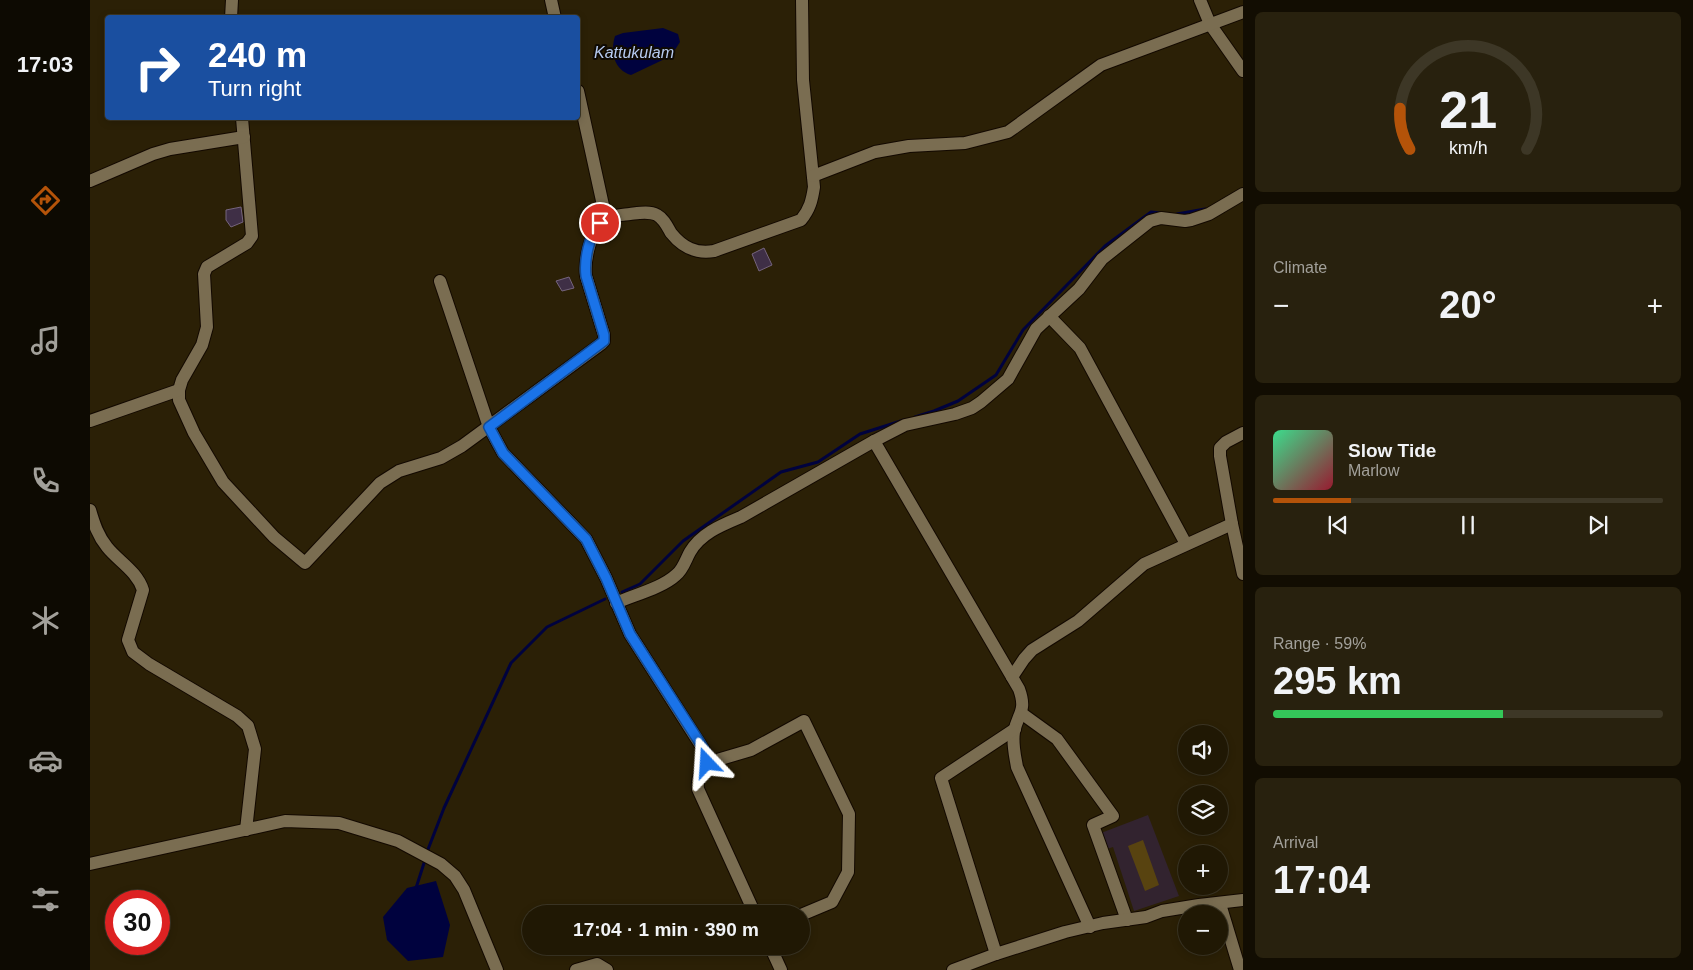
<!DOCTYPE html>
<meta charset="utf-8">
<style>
:root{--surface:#201804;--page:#28210e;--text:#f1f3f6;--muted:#a2a09a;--line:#3d3726;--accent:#b45309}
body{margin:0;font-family:Arial,sans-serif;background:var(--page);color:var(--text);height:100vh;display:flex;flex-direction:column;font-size:19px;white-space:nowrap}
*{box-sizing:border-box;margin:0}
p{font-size:16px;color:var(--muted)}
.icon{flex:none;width:28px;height:28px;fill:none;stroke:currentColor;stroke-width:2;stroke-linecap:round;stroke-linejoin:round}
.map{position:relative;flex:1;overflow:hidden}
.side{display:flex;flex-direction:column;gap:12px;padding:12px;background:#120d02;width:450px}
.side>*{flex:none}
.hud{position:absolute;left:15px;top:15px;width:475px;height:105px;border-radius:5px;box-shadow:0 2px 8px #0003,0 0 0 1px var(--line);background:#1a4fa0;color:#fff;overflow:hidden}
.buttons{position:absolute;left:1088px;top:725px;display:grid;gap:10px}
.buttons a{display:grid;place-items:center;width:50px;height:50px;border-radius:50%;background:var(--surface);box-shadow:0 2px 8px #0003,0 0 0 1px var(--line);font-size:25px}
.speed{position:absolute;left:15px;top:890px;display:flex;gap:10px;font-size:25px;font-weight:700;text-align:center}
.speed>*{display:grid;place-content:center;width:65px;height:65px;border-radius:50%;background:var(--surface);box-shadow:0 2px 8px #0003,0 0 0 1px var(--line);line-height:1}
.speed .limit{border:8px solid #d22;background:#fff;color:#111}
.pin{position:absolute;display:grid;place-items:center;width:42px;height:42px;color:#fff;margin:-21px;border:2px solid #fff;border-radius:50%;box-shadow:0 1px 5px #0007}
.me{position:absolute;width:55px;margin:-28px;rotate:340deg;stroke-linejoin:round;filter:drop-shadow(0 0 4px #0008)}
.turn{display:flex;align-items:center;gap:18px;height:105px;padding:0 20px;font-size:22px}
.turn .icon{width:65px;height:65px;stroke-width:2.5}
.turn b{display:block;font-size:35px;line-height:42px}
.big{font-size:38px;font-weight:600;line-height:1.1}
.side .card{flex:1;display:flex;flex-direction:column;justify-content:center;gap:8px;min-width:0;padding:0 18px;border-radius:8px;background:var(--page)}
.side .dial{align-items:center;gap:0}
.dial svg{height:130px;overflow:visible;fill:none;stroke:var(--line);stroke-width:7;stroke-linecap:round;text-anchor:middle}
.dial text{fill:var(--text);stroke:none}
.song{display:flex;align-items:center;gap:15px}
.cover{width:60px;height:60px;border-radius:8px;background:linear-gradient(135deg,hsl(150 70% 55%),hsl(350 70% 35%))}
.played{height:5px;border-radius:2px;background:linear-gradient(90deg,var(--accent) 20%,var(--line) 20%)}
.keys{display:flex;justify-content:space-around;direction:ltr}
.heat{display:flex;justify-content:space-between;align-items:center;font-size:28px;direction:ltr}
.charge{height:8px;border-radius:4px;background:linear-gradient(90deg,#34c759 59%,var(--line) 0)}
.trip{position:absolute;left:432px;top:905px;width:288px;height:50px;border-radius:25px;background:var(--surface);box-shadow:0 2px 8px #0003,0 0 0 1px var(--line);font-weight:600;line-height:50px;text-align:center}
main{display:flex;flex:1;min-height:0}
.dock{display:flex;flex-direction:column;width:90px;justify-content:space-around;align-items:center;background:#0d0a02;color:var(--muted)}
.dock .icon{width:35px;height:35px}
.dock .current{color:var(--accent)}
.dock b{font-size:22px;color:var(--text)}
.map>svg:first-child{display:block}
.education{fill:#32232f}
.green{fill:#584310}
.water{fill:#00023e}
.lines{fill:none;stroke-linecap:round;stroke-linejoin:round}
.stream{stroke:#00023e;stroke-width:3}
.building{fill:#3f2f46;stroke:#75647d}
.street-casing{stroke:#130900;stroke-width:14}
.street{stroke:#7a6d51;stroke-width:12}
.route-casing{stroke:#114b97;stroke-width:12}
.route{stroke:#1a73e8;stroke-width:9}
.labels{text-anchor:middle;stroke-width:4;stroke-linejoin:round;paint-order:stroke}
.water-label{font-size:16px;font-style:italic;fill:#b6caef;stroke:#0f0a03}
</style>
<main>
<nav class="dock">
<b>17:03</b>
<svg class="icon current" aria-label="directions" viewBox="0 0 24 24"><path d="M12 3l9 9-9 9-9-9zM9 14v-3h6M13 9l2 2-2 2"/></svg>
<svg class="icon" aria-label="music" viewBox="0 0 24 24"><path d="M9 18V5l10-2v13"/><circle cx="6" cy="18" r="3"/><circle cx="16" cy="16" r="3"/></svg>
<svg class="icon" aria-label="phone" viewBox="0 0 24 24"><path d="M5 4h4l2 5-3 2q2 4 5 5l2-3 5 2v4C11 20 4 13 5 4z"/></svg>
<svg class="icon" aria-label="climate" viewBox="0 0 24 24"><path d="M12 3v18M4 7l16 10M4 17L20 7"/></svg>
<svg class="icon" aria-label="car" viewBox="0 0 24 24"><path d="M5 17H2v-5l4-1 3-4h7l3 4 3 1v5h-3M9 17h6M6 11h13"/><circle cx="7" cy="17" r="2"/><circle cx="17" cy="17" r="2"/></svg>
<svg class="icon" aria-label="filters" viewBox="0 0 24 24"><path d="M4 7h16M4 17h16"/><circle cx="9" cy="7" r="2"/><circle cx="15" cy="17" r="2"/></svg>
</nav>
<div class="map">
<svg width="1153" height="970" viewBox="0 0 1153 970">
<rect width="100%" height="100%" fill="#2b2006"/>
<polygon class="education" points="1058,815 1089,896 1044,911 1023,847 1017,849 1011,833"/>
<polygon class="green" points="1053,840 1069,885 1055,891 1038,846"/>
<g class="water">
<path d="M573 28 588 34 590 42 581 56 541 75C524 70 520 52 525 36L533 33Z"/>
<polygon points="346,881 360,925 353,957 318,961 297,940 293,917 317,888"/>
</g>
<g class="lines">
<g class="stream">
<polyline points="1087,214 1115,209"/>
<polyline points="825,417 844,411 868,401 906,375 933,330 1015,246 1061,212 1071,213"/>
<polyline points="532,592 550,584 593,541 691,472 728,462 770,434 814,420"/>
<polyline points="337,852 354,808 421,663 457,627 515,599"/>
<polyline points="326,888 335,860"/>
</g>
</g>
<g class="building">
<polygon points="151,207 153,222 141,227 136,220 136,210"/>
<polygon points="674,248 682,265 669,271 662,254"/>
<polygon points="479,277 484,288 472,291 466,281"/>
</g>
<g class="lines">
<g class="street-casing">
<g id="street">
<polyline points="461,0 465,18"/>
<polyline points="1110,0 1120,24 1153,71"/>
<polyline points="141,18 142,0"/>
<polyline points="488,91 516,219"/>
<path d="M152 118 162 236 157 243 117 267 114 274 117 327 112 345 92 380 89 390V400L104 433 133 482 184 537 215 563 290 483 309 471 351 458 372 446 511 344 514 341V335L496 276C494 261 501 228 514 220 522 215 532 215 540 214 549 213 559 211 567 215 574 219 577 226 581 233 593 248 606 254 624 251L711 220C720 209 722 200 724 187L713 80 712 0"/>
<polyline points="723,176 785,152 819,146 875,143 918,132 1011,65 1153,12"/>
<polyline points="0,181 63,154 80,149 154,137"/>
<path d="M350 281 399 427 413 453 496 539 516 578 540 634 617 755C619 769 606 770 608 789L665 914"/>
<polyline points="959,316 990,348 1096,544"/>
<polyline points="0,421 89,390"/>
<polyline points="1153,433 1136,442 1130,448 1130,456 1142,524 1153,574"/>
<polyline points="784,441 815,425 865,414 882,408 891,402 918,379 946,329 989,289 1012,259 1060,221 1071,218 1095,221 1101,220 1119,214 1153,194"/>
<path d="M0 510C4 524 8 536 17 547 28 561 47 571 53 590L38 640 43 652 59 664 147 716 158 726 165 749 156 830"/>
<path d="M526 603C544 595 572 588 586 575 593 570 596 559 600 552 611 533 632 525 651 517L784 441 929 689C937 711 928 713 924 732 922 744 925 755 927 767L1000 927"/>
<polyline points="922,677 934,659 942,650 988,621 1054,564 1142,524"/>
<polyline points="931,713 967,739 1023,816 1003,825 1037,920"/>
<polyline points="617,763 661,750 714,721 759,814 758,872 742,902 711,915"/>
<polyline points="0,864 195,821 249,823 308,841 351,864 365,876 374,890 407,970"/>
<polyline points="1130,904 1150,970"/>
<polyline points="680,946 691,970"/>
<polyline points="906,954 851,778 925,729"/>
<polyline points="486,970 507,964 517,970"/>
<polyline points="863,970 906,954 975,932 1013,923 1056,917 1072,911 1109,905 1153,900"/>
</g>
</g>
<use href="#street" class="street"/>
</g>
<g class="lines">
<g class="route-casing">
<path id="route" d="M510 223C499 236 494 259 496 276L514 335V341L399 427 413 453 496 539 516 578 540 634 610 743 617 755V763"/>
</g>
<use href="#route" class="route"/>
</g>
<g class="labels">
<g class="water-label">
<text x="544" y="58">Kattukulam</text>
</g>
</g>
</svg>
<div class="buttons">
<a><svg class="icon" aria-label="sound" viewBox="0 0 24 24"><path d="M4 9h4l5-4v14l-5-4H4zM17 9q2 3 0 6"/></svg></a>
<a><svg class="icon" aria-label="layers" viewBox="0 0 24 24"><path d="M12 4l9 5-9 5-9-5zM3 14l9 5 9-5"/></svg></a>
<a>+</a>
<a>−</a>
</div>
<div class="speed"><div class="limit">30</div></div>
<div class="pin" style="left:510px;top:223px;background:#d93025"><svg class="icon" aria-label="arrive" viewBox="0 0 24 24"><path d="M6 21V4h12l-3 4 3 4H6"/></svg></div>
<svg class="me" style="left:617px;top:763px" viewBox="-20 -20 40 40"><path d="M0-17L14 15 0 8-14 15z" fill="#1a73e8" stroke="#fff" stroke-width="4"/></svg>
<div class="trip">17:04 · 1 min · 390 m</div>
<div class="hud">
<div class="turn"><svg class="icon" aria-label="right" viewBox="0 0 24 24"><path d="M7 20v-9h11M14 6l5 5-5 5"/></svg><div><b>240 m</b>Turn right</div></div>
</div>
</div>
<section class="side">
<div class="card dial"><svg viewBox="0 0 100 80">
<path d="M14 69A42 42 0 1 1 86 69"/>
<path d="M14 69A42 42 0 0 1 8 44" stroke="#b45309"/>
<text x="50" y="56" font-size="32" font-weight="700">21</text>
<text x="50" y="72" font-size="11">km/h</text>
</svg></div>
<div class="card"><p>Climate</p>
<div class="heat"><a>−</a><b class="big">20°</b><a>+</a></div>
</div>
<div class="card">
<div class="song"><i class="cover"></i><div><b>Slow Tide</b><p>Marlow</p></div></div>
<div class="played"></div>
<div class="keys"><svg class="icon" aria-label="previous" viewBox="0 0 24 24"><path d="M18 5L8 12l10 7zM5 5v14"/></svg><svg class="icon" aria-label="pause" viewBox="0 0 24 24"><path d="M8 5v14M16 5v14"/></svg><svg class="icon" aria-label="next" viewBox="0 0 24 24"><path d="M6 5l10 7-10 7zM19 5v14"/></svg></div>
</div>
<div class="card"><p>Range · 59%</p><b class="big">295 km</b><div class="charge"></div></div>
<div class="card"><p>Arrival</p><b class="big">17:04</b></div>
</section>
</main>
